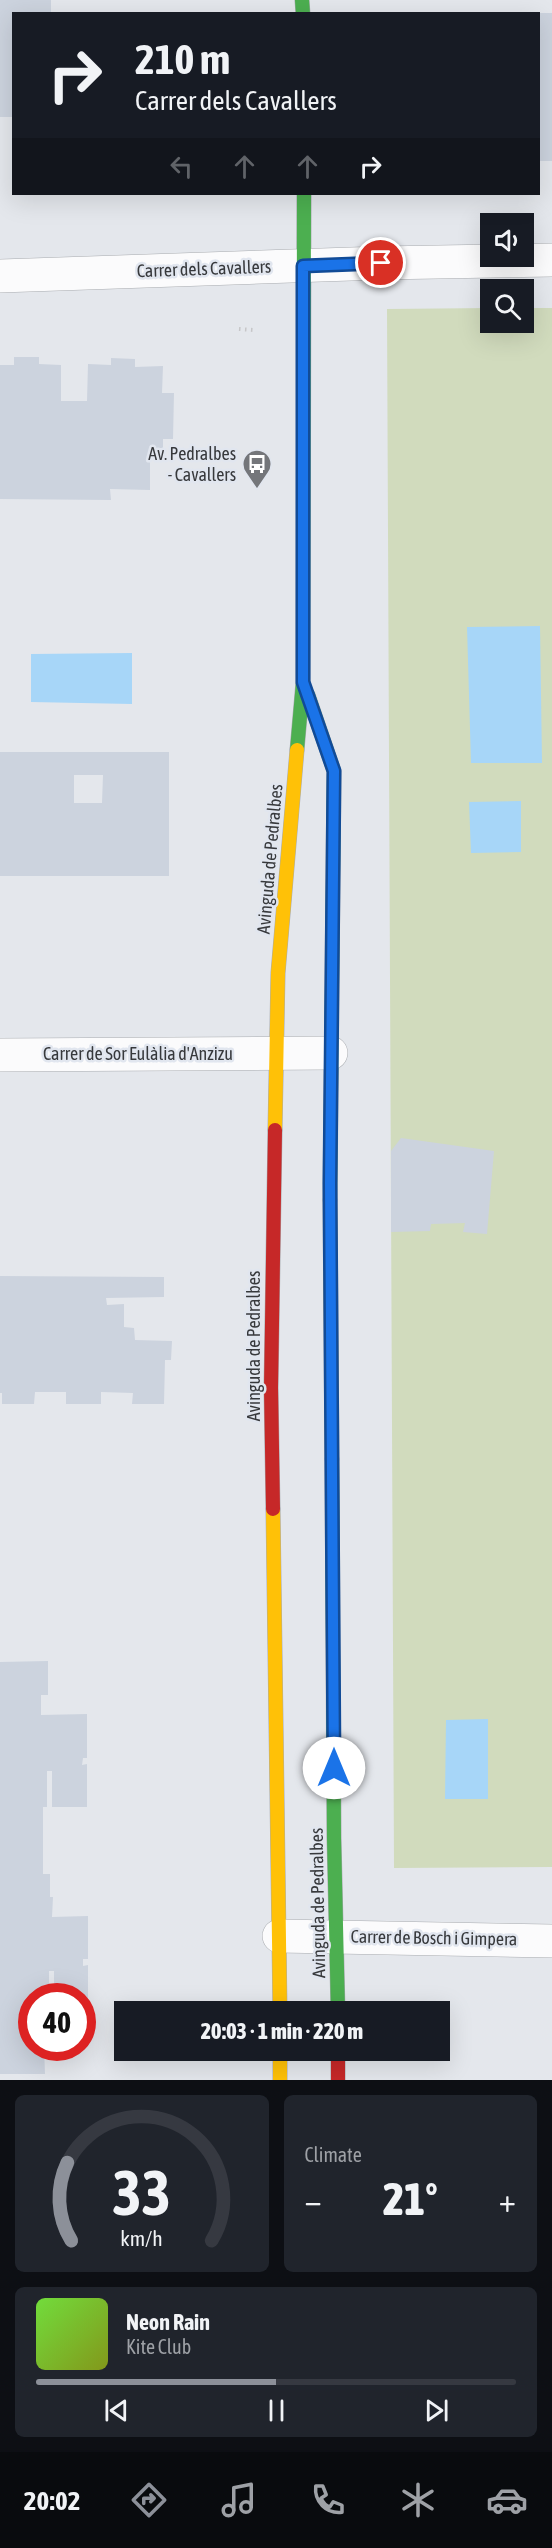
<!DOCTYPE html>
<meta charset="utf-8">
<style>
:root{--surface:#171b24;--page:#20242c;--text:#f1f3f6;--muted:#9ea1a6;--line:#363941;--accent:#8c9099}
body{margin:0;font-family:"Asap Condensed",sans-serif;background:var(--page);color:var(--text);height:100vh;display:flex;flex-direction:column;font-size:22px;white-space:nowrap}
*{box-sizing:border-box;margin:0}
p{font-size:20px;color:var(--muted)}
.icon{flex:none;width:33px;height:33px;fill:none;stroke:currentColor;stroke-width:2;stroke-linecap:round;stroke-linejoin:round}
.map{position:relative;height:2080px;overflow:hidden}
.details{display:flex;flex-direction:column;gap:15px;padding:15px;background:#0d0f14;flex:1}
.details>*{flex:none}
.banner{position:absolute;left:12px;top:12px;width:528px;height:183px;border-radius:0px;box-shadow:0 6px 24px #0002;background:#171b24;color:var(--text);overflow:hidden}
.buttons{position:absolute;left:480px;top:213px;display:grid;gap:12px}
.buttons a{display:grid;place-items:center;width:54px;height:54px;border-radius:0px;background:var(--surface);box-shadow:0 6px 24px #0002;font-size:30px}
.speed{position:absolute;left:18px;top:1983px;display:flex;gap:12px;font-size:30px;font-weight:700;text-align:center}
.speed>*{display:grid;place-content:center;width:78px;height:78px;border-radius:50%;background:var(--surface);box-shadow:0 6px 24px #0002;line-height:1}
.speed .limit{border:9px solid #d22;background:#fff;color:#111}
.pin{position:absolute;display:grid;place-items:center;width:51px;height:51px;color:#fff;margin:-26px;border:3px solid #fff;border-radius:50%;box-shadow:0 2px 6px #0007}
.me{position:absolute;width:66px;margin:-33px;rotate:0deg;stroke-linejoin:round;filter:drop-shadow(0 0 4px #0008)}
.turn{display:flex;align-items:center;gap:21px;height:126px;padding:0 24px;font-size:27px}
.turn .icon{width:78px;height:78px;stroke-width:2.5}
.turn b{display:block;font-size:42px;line-height:51px}
.lanes{display:flex;align-items:center;height:57px;padding:0 24px;background:#0003;justify-content:center;gap:30px;direction:ltr}
.lanes .off{opacity:.35}
.big{font-size:45px;font-weight:800;line-height:1.1}
.details .widget{flex:1;display:flex;flex-direction:column;justify-content:center;gap:9px;min-width:0;padding:0 21px;border-radius:9px;background:var(--page)}
.details .dial{align-items:center;gap:0}
.dial svg{height:156px;overflow:visible;fill:none;stroke:var(--line);stroke-width:7;stroke-linecap:round;text-anchor:middle}
.dial text{fill:var(--text);stroke:none}
.song{display:flex;align-items:center;gap:18px}
.cover{width:72px;height:72px;border-radius:9px;background:linear-gradient(135deg,hsl(100 70% 55%),hsl(70 70% 35%))}
.played{height:6px;border-radius:3px;background:linear-gradient(90deg,var(--accent) 50%,var(--line) 50%)}
.keys{display:flex;justify-content:space-around;direction:ltr}
.heat{display:flex;justify-content:space-between;align-items:center;font-size:33px;direction:ltr}
.details .tiles{flex:1;display:grid;gap:15px;grid-template-columns:1fr 1fr}
.widget:last-child{grid-column:span 2}
.trip{position:absolute;left:114px;top:2001px;width:336px;height:60px;border-radius:0px;background:var(--surface);box-shadow:0 6px 24px #0002;font-weight:800;line-height:60px;text-align:center}
.tab-bar{display:flex;height:96px;justify-content:space-around;align-items:center;background:#090b0e;color:var(--muted)}
.tab-bar .icon{width:42px;height:42px}
.tab-bar .active{color:var(--accent)}
.tab-bar b{font-size:27px;color:var(--text)}
.map>svg:first-child{display:block}
.green{fill:#d1dbbd}
.water{fill:#a7d6f8}
.building{fill:#ccd3de;fill-rule:evenodd}
.lines{fill:none;stroke-linecap:round;stroke-linejoin:round}
.street-casing{stroke:#a9acb0;stroke-width:34}
.fast-casing{stroke:#a9acb0;stroke-width:15}
.slow-casing{stroke:#a9acb0;stroke-width:15}
.jam-casing{stroke:#a9acb0;stroke-width:15}
.path{stroke:#c6c6c8;stroke-width:4;stroke-dasharray:1.5 4.5;stroke-linecap:butt}
.street{stroke:#fbfbfc;stroke-width:33}
.fast{stroke:#4caf50;stroke-width:14}
.slow{stroke:#ffc107;stroke-width:14}
.jam{stroke:#c62828;stroke-width:14}
.route-casing{stroke:#114b97;stroke-width:15}
.route{stroke:#1a73e8;stroke-width:10}
.labels{text-anchor:middle;stroke-width:5;stroke-linejoin:round;paint-order:stroke}
.street-label{font-size:18px;fill:#37393c;stroke:#e1e6ef}
.poi-label{font-size:18px;fill:#37393c;stroke:#e1e6ef;text-anchor:end}
</style>
<div class="map">
<svg width="552" height="2080" viewBox="0 0 552 2080">
<rect width="100%" height="100%" fill="#e4e7ec"/>
<polygon class="green" points="490,308 490,322 524,322 524,308 552,308 552,1867 394,1868 387,309"/>
<g class="water">
<polygon points="540,626 542,763 471,763 467,627"/>
<polygon points="132,653 132,704 31,702 31,654"/>
<polygon points="521,801 521,852 471,853 469,802"/>
<polygon points="488,1719 488,1799 445,1799 446,1720"/>
</g>
<g class="building">
<polygon points="0,0 51,0 51,14 14,14 14,117 0,117"/>
<rect x="538" y="13" width="14" height="148"/>
<polygon points="14,357 39,357 39,364 61,365 61,401 87,401 88,364 111,365 111,358 135,359 135,367 163,366 162,393 174,393 173,439 163,439 163,448 150,448 150,490 110,489 111,500 0,499 0,365 14,365"/>
<path d="M0 752H169V876H0ZM74 775H103L102 803H74Z"/>
<polygon points="401,1138 494,1151 487,1234 463,1232 465,1223 431,1224 430,1231 391,1232 391,1151"/>
<polygon points="0,1276 164,1277 164,1297 106,1298 107,1305 124,1304 124,1327 134,1328 135,1340 172,1341 171,1360 165,1360 164,1404 132,1404 133,1393 101,1392 101,1404 66,1404 66,1392 35,1392 34,1404 2,1404 2,1393 0,1393"/>
<polygon points="48,1661 48,1695 41,1695 41,1715 87,1714 87,1758 83,1758 82,1765 87,1764 87,1807 52,1807 52,1771 47,1771 47,1807 43,1807 43,1874 50,1874 50,1897 53,1897 52,1917 88,1916 88,1959 83,1959 83,1966 88,1965 88,2007 82,2007 82,1996 54,1996 54,1971 49,1971 49,1996 32,1996 32,2048 44,2048 45,2074 0,2074 0,1662"/>
</g>
<g class="lines">
<g class="street-casing">
<g id="street">
<polyline points="0,276 381,263 552,260"/>
<polyline points="0,1055 331,1053"/>
<polyline points="279,1936 552,1941"/>
</g>
</g>
<g class="fast-casing">
<g id="fast">
<polyline points="302,0 303,14"/>
<polyline points="308,695 334,771 330,1200"/>
<polyline points="297,750 303,682 304,194"/>
<polyline points="332,1459 334,1838 338,2012"/>
</g>
</g>
<g class="slow-casing">
<g id="slow">
<polyline points="275,1130 278,973 297,750"/>
<polyline points="330,1200 332,1459"/>
<polyline points="273,1509 280,2012"/>
<polyline points="280,2050 280,2080"/>
</g>
</g>
<g class="jam-casing">
<g id="jam">
<polyline points="273,1509 271,1388 275,1130"/>
<polyline points="338,2050 338,2080"/>
</g>
</g>
<polyline class="path" points="239,329 253,330"/>
<use href="#street" class="street"/>
<use href="#fast" class="fast"/>
<use href="#slow" class="slow"/>
<use href="#jam" class="jam"/>
</g>
<g class="lines">
<g class="route-casing">
<polyline id="route" points="334,1768 330,1183 334,771 303,682 303,266 381,263"/>
</g>
<use href="#route" class="route"/>
</g>
<defs>
<g id="bus-pin" transform="scale(1.5)"><path d="M0 17L-7.5 6A9.5 9.5 0 1 1 7.5 6Z" fill="#74767a" stroke="#e1e6ef"/><path d="M-5-6H5V4H4V6H2V4H-2V6H-4V4H-5ZM-3.5-4V0h7V-4ZM-3.5 1.2v1.5H-2V1.2ZM2 1.2v1.5H3.5V1.2Z" fill="#fff"/></g>
</defs>
<g fill-rule="evenodd">
<use href="#bus-pin" x="257" y="464"/>
</g>
<g class="labels">
<g class="street-label">
<text transform="translate(204 269) rotate(-2)" y="6">Carrer dels Cavallers</text>
<text transform="translate(270 859) rotate(-85)" y="6">Avinguda de Pedralbes</text>
<text x="138" y="1060">Carrer de Sor Eulàlia d'Anzizu</text>
<text transform="translate(254 1346) rotate(-90)" y="6">Avinguda de Pedralbes</text>
<text transform="translate(318 1903) rotate(-91)" y="6">Avinguda de Pedralbes</text>
<text transform="translate(434 1938) rotate(1)" y="6">Carrer de Bosch i Gimpera</text>
</g>
<g class="poi-label">
<text x="236" y="460">Av. Pedralbes<tspan x="236" dy="21">- Cavallers</tspan></text>
</g>
</g>
</svg>
<div class="buttons">
<a><svg class="icon" aria-label="sound" viewBox="0 0 24 24"><path d="M4 9h4l5-4v14l-5-4H4zM17 9q2 3 0 6"/></svg></a>
<a><svg class="icon" aria-label="search" viewBox="0 0 24 24"><circle cx="10" cy="10" r="6"/><path d="M15 15l6 6"/></svg></a>
</div>
<div class="speed"><div class="limit">40</div></div>
<div class="pin" style="left:381px;top:263px;background:#d93025"><svg class="icon" aria-label="arrive" viewBox="0 0 24 24"><path d="M6 21V4h12l-3 4 3 4H6"/></svg></div>
<svg class="me" style="left:334px;top:1768px" viewBox="-20 -20 40 40"><circle r="19" fill="#fff"/><path d="M0-13L10 11 0 6-10 11z" fill="#1a73e8"/></svg>
<div class="trip">20:03 · 1 min · 220 m</div>
<div class="banner">
<div class="turn"><svg class="icon" aria-label="right" viewBox="0 0 24 24"><path d="M7 20v-9h11M14 6l5 5-5 5"/></svg><div><b>210 m</b>Carrer dels Cavallers</div></div>
<div class="lanes"><svg class="icon off" aria-label="left" viewBox="0 0 24 24"><path d="M17 20v-9H6M10 6l-5 5 5 5"/></svg><svg class="icon off" aria-label="ahead" viewBox="0 0 24 24"><path d="M12 20V5M6 11l6-6 6 6"/></svg><svg class="icon off" aria-label="ahead" viewBox="0 0 24 24"><path d="M12 20V5M6 11l6-6 6 6"/></svg><svg class="icon" aria-label="right" viewBox="0 0 24 24"><path d="M7 20v-9h11M14 6l5 5-5 5"/></svg></div>
</div>
</div>
<section class="details">
<div class="tiles">
<div class="widget dial"><svg viewBox="0 0 100 80">
<path d="M14 69A42 42 0 1 1 86 69"/>
<path d="M14 69A42 42 0 0 1 12 29" stroke="#8c9099"/>
<text x="50" y="56" font-size="32" font-weight="700">33</text>
<text x="50" y="72" font-size="11">km/h</text>
</svg></div>
<div class="widget"><p>Climate</p>
<div class="heat"><a>−</a><b class="big">21°</b><a>+</a></div>
</div>
<div class="widget">
<div class="song"><i class="cover"></i><div><b>Neon Rain</b><p>Kite Club</p></div></div>
<div class="played"></div>
<div class="keys"><svg class="icon" aria-label="previous" viewBox="0 0 24 24"><path d="M18 5L8 12l10 7zM5 5v14"/></svg><svg class="icon" aria-label="pause" viewBox="0 0 24 24"><path d="M8 5v14M16 5v14"/></svg><svg class="icon" aria-label="next" viewBox="0 0 24 24"><path d="M6 5l10 7-10 7zM19 5v14"/></svg></div>
</div>
</div>
</section>
<nav class="tab-bar">
<b>20:02</b>
<svg class="icon active" aria-label="directions" viewBox="0 0 24 24"><path d="M12 3l9 9-9 9-9-9zM9 14v-3h6M13 9l2 2-2 2"/></svg>
<svg class="icon" aria-label="music" viewBox="0 0 24 24"><path d="M9 18V5l10-2v13"/><circle cx="6" cy="18" r="3"/><circle cx="16" cy="16" r="3"/></svg>
<svg class="icon" aria-label="phone" viewBox="0 0 24 24"><path d="M5 4h4l2 5-3 2q2 4 5 5l2-3 5 2v4C11 20 4 13 5 4z"/></svg>
<svg class="icon" aria-label="climate" viewBox="0 0 24 24"><path d="M12 3v18M4 7l16 10M4 17L20 7"/></svg>
<svg class="icon" aria-label="car" viewBox="0 0 24 24"><path d="M5 17H2v-5l4-1 3-4h7l3 4 3 1v5h-3M9 17h6M6 11h13"/><circle cx="7" cy="17" r="2"/><circle cx="17" cy="17" r="2"/></svg>
</nav>
